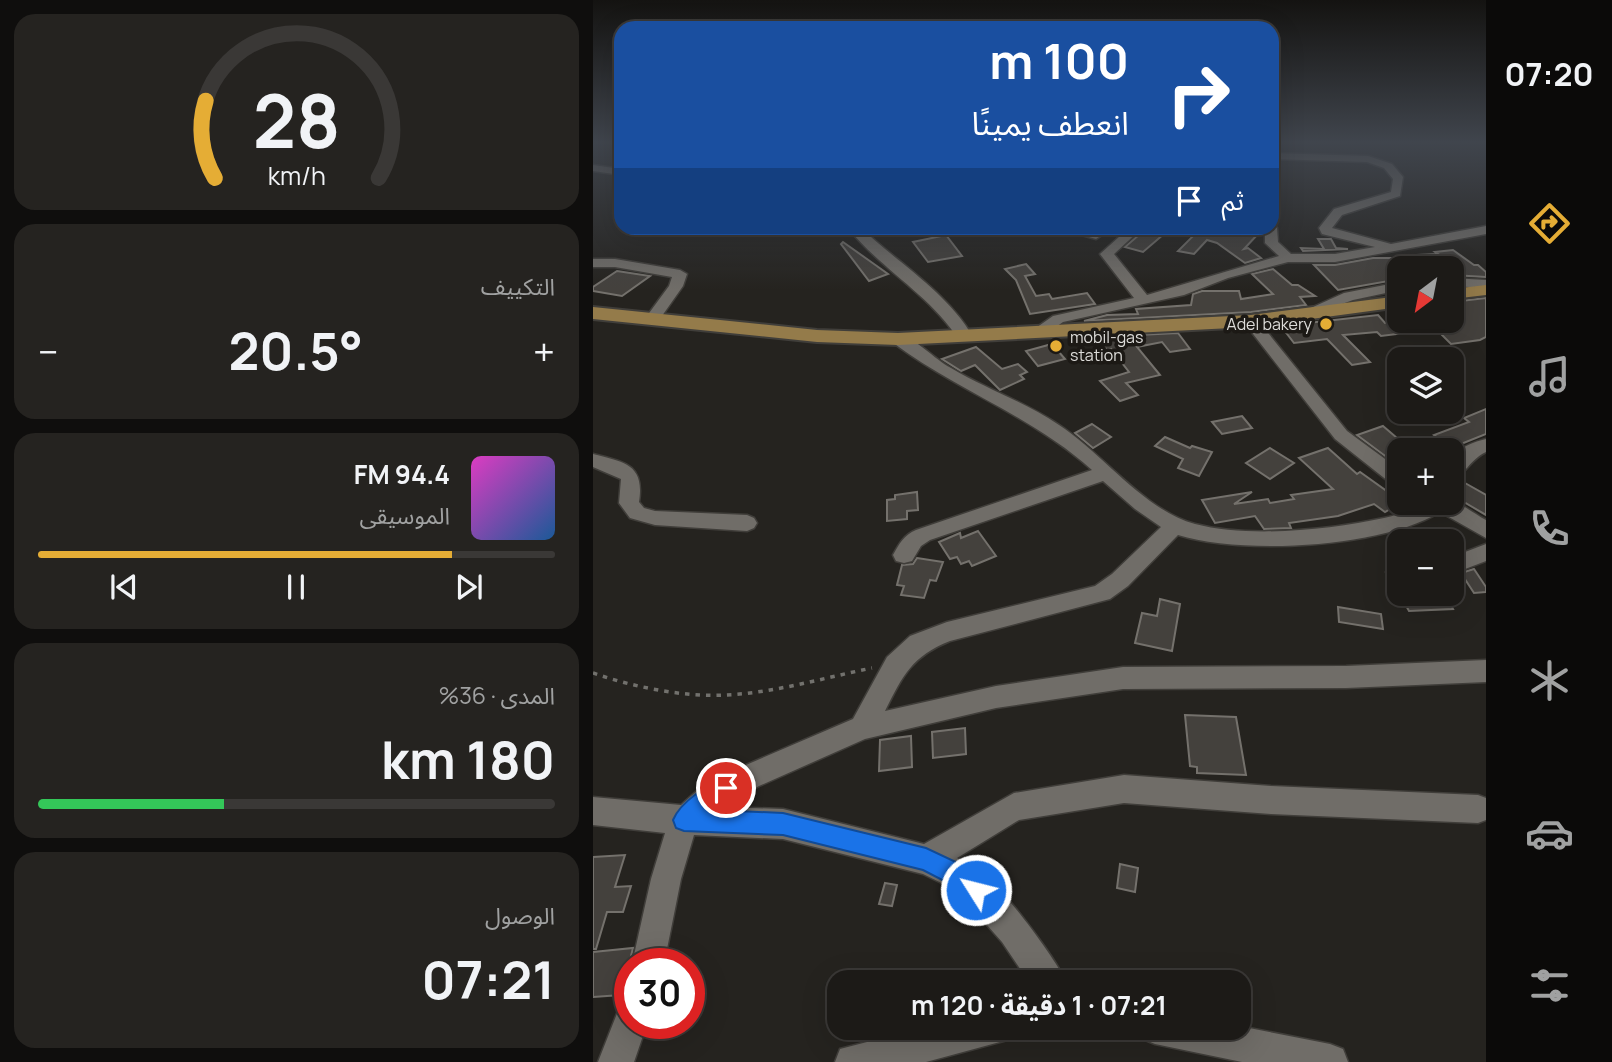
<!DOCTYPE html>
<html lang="ar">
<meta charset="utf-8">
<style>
:root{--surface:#1c1a17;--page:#252320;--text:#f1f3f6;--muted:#a0a1a1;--line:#3a3836;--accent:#e5ad35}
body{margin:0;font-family:Manrope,"Noto Sans Arabic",sans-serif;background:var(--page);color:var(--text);direction:rtl;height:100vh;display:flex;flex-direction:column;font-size:26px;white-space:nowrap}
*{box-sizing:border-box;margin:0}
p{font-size:23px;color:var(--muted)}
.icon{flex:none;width:38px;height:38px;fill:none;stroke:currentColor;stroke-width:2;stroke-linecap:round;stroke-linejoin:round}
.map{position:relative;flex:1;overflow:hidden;direction:ltr}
.sheet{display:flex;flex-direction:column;gap:14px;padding:14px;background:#0f0e0d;width:593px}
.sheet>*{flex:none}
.banner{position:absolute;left:21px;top:21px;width:665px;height:214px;border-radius:21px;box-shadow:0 7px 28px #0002,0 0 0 2px var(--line);direction:rtl;background:#1a4fa0;color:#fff;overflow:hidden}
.needle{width:46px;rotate:212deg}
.buttons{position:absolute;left:794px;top:256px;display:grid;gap:14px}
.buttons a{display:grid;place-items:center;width:77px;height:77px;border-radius:14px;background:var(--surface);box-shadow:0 7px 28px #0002,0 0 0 2px var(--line);font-size:35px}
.speed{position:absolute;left:21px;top:948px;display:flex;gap:14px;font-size:35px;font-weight:700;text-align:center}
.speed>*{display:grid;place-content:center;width:91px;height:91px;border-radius:50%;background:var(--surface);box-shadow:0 7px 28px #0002,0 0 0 2px var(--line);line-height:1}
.speed .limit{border:10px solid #d22;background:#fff;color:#111}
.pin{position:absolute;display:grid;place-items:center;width:60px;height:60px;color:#fff;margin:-30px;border:4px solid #fff;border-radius:50%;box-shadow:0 2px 7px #0007}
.me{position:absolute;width:77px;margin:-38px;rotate:306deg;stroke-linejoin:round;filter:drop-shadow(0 0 5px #0008)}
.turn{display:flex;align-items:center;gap:24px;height:147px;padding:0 35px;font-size:32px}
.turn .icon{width:91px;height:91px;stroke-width:2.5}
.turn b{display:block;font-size:49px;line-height:60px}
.then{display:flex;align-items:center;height:66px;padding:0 35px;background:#0003;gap:14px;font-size:26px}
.big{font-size:52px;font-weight:700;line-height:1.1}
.sheet .card{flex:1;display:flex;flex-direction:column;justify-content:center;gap:10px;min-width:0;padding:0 24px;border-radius:21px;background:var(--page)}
.sheet .dial{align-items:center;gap:0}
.dial svg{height:182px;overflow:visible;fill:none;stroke:var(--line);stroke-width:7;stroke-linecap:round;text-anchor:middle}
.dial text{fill:var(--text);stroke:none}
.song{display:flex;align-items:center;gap:21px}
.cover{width:84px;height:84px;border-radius:10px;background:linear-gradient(135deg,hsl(310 70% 55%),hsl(210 70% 35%))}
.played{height:7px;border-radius:4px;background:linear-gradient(90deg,var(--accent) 80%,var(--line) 80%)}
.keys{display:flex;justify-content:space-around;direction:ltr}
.heat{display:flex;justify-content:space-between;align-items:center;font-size:38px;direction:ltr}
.charge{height:10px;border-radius:5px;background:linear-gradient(90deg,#34c759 36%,var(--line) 0)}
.trip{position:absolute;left:234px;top:970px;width:424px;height:70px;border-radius:21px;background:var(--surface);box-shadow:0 7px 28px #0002,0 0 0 2px var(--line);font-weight:700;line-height:70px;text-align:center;direction:rtl}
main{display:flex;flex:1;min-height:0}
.tabs{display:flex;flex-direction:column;width:126px;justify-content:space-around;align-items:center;background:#0b0a09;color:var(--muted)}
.tabs .icon{width:49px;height:49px}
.tabs .active{color:var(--accent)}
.tabs b{font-size:32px;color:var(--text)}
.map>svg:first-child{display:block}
.building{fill:#44413d;stroke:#74716c;stroke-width:2}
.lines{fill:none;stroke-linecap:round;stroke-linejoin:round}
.minor-casing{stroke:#403e3a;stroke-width:3}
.major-casing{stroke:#403e3a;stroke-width:4}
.path{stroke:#72716d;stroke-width:3.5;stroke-dasharray:4.5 6;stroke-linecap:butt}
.minor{fill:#706d68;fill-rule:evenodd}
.major{fill:#947b4a;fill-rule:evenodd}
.route{fill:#1a73e8;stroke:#114b97;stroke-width:2}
.poi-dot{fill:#e5ad35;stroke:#1c1915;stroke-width:2.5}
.labels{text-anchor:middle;stroke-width:7;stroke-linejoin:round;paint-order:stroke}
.far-poi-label{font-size:16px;fill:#deddda;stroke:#1c1915;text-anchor:end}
</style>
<main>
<nav class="tabs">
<b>07:20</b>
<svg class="icon active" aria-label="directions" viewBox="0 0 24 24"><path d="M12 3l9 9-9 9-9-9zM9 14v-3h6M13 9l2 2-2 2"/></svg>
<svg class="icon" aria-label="music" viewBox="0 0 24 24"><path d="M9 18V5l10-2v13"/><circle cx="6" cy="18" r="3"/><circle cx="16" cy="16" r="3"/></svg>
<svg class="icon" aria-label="phone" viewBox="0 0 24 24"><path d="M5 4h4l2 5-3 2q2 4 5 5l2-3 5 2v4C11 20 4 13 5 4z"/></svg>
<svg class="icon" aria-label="climate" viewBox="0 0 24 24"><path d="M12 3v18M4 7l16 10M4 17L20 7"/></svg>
<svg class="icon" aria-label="car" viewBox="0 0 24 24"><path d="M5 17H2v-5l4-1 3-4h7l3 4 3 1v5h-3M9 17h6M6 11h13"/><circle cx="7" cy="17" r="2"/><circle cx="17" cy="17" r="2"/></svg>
<svg class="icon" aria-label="filters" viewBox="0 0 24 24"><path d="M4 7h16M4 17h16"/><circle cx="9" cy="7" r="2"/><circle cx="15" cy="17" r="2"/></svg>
</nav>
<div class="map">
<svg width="893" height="1062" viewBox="0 0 893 1062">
<rect width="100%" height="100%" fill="#25231f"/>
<g class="building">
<polygon points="554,228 578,228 550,252 532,247"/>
<polygon points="619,228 638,228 665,234 651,249 655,248 668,258 652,263 624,243 614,240 601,254 585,251 602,234 610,236"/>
<polygon points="353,235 369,256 335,262 320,242"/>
<polygon points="725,239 738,239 743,248 755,249 710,251 708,248 731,249"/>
<polygon points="250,242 281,264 295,274 276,281 248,244"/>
<polygon points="860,250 881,265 885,265 893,272 893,277 859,275 859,266 802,268 807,279 745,290 721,265 742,265 780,258 806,258 804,256 845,254 842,252"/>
<polygon points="433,264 442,274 432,276 443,296 456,294 459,299 494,293 502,304 437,314 423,280 412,269"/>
<polygon points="680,269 699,285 705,285 722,296 707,297 713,305 658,312 491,321 514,315 545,314 543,309 598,305 600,294 609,291 646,291 648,299 680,294 659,274"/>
<polygon points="24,271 57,276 29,296 0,291 0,287"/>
<polygon points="893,298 893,337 887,340 858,344 834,320 859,320 859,302"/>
<polygon points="785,315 792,323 803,322 812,333 788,336 784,332 750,335 777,362 759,365 734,339 701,343 688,326"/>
<polygon points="585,333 597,349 577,352 569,342 544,347 567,375 533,383 545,395 527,401 507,381 536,372 518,349 514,350 504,337"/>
<polygon points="459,344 472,359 445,366 433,351"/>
<polygon points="383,347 409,369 425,364 434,372 427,375 431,379 407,390 382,365 368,371 349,359"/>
<polygon points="893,409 893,434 858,448 841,435 876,422 871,418"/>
<polygon points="649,416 659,428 629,434 619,422"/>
<polygon points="499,424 518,437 500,448 482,433"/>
<polygon points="790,426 818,450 807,450 807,467 764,435"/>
<polygon points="572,437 597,448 599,446 619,452 606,476 585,468 590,459 562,446"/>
<polygon points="677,448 701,463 677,479 653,463"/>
<polygon points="735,448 764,474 767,472 809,502 792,512 781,504 745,516 696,523 698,528 671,529 662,516 622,523 609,500 659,492 641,504 675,499 677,503 701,499 698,495 740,489 706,458"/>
<polygon points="872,483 893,495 893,515 859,495 859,492"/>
<polygon points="324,492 325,510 314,511 314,519 294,521 294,500 302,499 302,495"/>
<polygon points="385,531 403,556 379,566 376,561 368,564 364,557 357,559 346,542 367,533 368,538"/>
<polygon points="324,558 350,562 343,581 337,580 331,598 308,595 311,586 304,585 309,565 320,564"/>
<polygon points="881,569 893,587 893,592 881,593 868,573"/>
<polygon points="806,593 851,593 860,609 816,611"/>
<polygon points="567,599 587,604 579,651 542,643 549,613 564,616"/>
<polygon points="745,607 788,614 790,629 746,622"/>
<polygon points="592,715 643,717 653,775 604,773 604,767 597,766"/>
<polygon points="372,728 373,754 340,758 339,732"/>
<polygon points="318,736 319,767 286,771 287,740"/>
<polygon points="32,855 22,887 38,886 30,912 14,912 3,949 0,949 0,857"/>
<polygon points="527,864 545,868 542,892 524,888"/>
<polygon points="292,883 304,885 299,906 286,904"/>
<polygon points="40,948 28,995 0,997 0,952"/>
</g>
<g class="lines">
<g class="minor-casing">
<g id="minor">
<polygon points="679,153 775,156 799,164 810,177 807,196 749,215 739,228 798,244 893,226 893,234 742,262 695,262 635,278 591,295 470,322 450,336 440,336 437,333 440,330 460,316 541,298 507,254 536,228 549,228 521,254 554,295 686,256 672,243 672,228 679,228 679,224 684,228 685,242 698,254 742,254 782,247 729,234 726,228 741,209 798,192 800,179 791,168 774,162 679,159"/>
<polygon points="0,165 28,169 28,175 0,171"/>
<path d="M255 228H268C304 262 355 293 380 337L378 340H366C337 295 289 270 255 228Z"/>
<polygon points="464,228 486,228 509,235 503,239"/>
<polygon points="0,259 22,259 87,270 94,274 90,286 64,323 59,325 51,320 76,286 79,277 22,267 0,267"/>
<polygon points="859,278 893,280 893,288 859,286"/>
<polygon points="807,282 807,290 760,300 716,316 709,312 751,293"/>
<polygon points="658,316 663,318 754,431 807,470 807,487 800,485 742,439 650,321"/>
<path d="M305 334C324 339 341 359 358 368 393 389 432 402 466 425 509 453 552 511 602 524 656 538 736 530 791 518 814 514 838 496 861 502 871 505 883 515 893 520V538L847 512C789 548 649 555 585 535L535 586 517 599 357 641C319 656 310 675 292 711L403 686 530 667 753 666 893 660V682L753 688 530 689 403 708 272 739 166 786 129 807 190 809 331 844 421 793 531 775 678 786 885 795 893 798V820L885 823 678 814 531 803 426 820 364 858C370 861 378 864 384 868 406 883 462 957 473 982H436L409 942 363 890 330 874 190 839 101 835 88 879 71 964H39L58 879 72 833 0 825V797L88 805 107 788 146 768 260 719 294 657 317 636 354 622 502 586 519 574 568 527 542 509 510 481 337 540 328 546 319 561 311 563 303 561 300 555C306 544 311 535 323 530L499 470C439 416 363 390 299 342L297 339 299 336Z"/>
<path d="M893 439V452C876 460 872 476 859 479 859 452 866 446 893 439Z"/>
<path d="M0 454C31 462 52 464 46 502L51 508 62 511 154 515 161 518 164 523 161 528 154 531 62 525 37 518 26 503 28 479 0 467Z"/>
<polygon points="893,544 893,561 859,574 859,557"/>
<polygon points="804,563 807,563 807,581 796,578 793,572 796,566"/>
<polygon points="37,1006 37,1024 54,1024 41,1062 5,1062 25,1011"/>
<polygon points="646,1026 737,1044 750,1049 755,1062 649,1062 562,1044 550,1039 545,1027"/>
<polygon points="332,1027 423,1027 418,1039 333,1062 242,1062 247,1049"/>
</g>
</g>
<g class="major-casing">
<g id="major">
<polygon points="893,285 893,295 859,299 859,289"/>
<polygon points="807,296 807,307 658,327 305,345 224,342 0,319 0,307 224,330 305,333 658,315"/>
</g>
</g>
<path class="path" d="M0 673C41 687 88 697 132 695 181 693 230 678 279 668"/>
<use href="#minor" class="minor"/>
<use href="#major" class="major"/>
</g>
<linearGradient id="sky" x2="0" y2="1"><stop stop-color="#141311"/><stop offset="0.49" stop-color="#40454d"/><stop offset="1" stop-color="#40454d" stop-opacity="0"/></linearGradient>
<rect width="893" height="290" fill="url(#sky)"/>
<path class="route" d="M133 778 141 781 144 788 141 796 119 810 190 813 333 848 382 871 394 890 391 899 383 902 374 899 365 888 330 870 190 835 91 831 83 828 80 820C88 801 114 785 133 778Z"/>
<g class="poi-dot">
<circle cx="733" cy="324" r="7"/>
<circle cx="463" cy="346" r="7"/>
</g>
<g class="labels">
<g class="far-poi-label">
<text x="719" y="330">Adel bakery</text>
<text x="477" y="343" text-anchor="start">mobil-gas<tspan x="477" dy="18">station</tspan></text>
</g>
</g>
</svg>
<div class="buttons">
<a><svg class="needle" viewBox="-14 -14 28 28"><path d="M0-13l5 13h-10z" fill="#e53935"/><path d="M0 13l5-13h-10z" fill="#a0a1a1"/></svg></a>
<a><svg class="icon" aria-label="layers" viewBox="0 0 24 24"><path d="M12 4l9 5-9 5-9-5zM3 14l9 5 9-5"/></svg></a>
<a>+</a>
<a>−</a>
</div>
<div class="speed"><div class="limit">30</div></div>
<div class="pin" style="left:133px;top:788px;background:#d93025"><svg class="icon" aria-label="arrive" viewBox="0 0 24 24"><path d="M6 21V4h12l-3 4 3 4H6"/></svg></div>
<svg class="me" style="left:383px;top:890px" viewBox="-20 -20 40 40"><circle r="17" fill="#1a73e8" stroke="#fff" stroke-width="3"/><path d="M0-11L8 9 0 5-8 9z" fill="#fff"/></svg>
<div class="trip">07:21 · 1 دقيقة · 120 m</div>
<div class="banner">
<div class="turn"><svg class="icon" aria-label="right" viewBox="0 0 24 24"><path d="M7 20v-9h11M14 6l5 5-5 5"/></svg><div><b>100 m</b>انعطف يمينًا</div></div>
<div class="then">ثم<svg class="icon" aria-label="arrive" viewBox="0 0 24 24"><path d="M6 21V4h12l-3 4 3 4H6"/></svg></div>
</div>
</div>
<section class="sheet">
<div class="card dial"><svg viewBox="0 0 100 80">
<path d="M14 69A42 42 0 1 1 86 69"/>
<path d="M14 69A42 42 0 0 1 10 35" stroke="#e5ad35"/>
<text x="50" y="56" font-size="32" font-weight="700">28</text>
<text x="50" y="72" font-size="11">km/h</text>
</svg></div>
<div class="card"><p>التكييف</p>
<div class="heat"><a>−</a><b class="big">20.5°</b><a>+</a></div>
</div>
<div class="card">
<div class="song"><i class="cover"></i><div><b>94.4 FM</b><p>الموسيقى</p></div></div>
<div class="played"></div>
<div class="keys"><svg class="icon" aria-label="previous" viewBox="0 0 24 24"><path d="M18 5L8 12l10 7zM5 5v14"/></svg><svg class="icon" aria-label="pause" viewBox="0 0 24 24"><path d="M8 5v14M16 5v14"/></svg><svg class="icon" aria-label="next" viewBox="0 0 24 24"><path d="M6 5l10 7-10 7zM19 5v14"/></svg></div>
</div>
<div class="card"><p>المدى · 36%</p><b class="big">180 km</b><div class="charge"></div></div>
<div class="card"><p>الوصول</p><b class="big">07:21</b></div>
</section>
</main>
